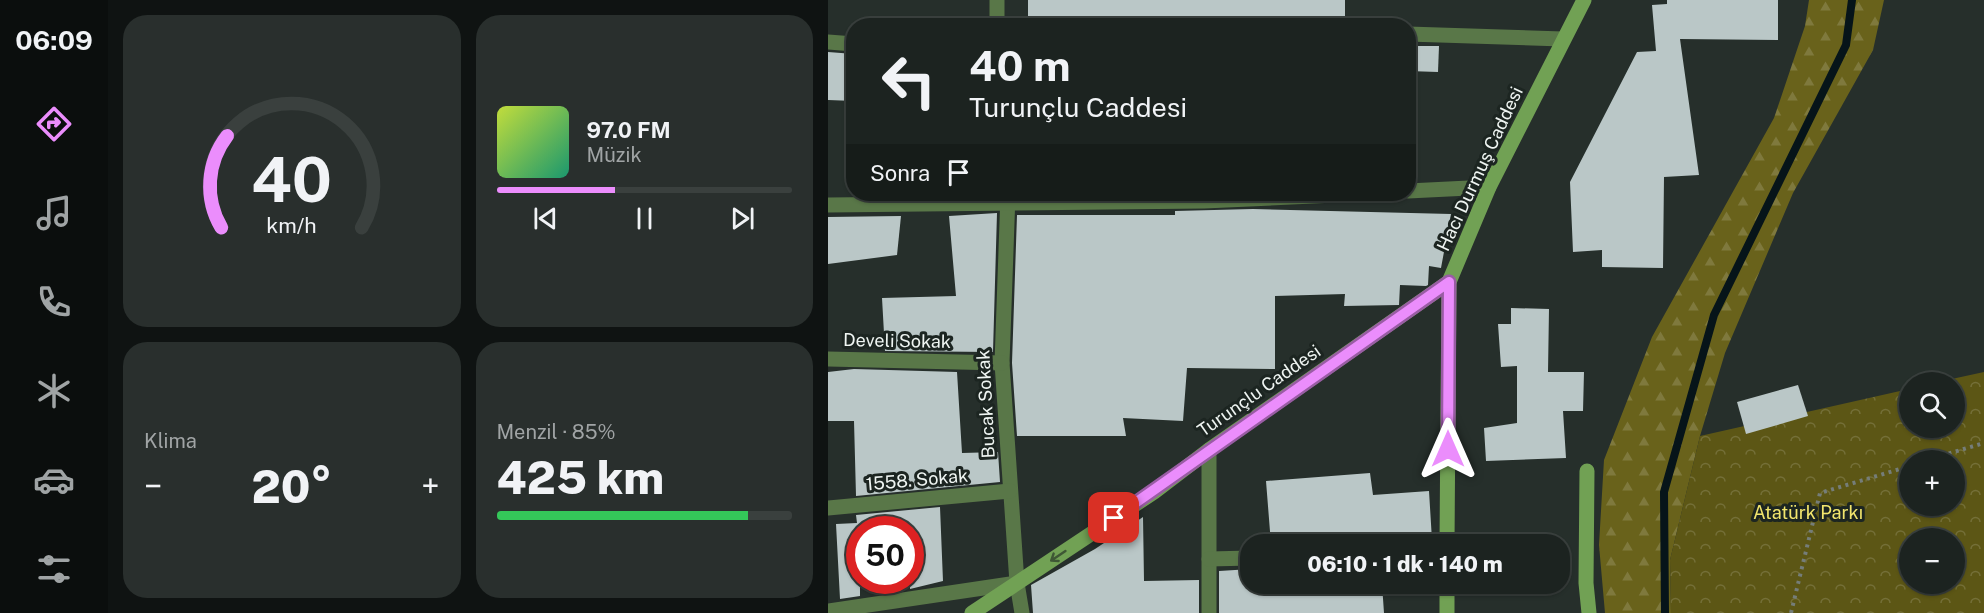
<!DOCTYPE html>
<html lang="tr">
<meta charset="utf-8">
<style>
:root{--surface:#1c2320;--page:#292f2d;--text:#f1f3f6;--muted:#a0a4a5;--line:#3a403e;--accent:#eb8dfc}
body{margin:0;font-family:"Public Sans",sans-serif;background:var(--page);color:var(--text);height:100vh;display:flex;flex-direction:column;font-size:22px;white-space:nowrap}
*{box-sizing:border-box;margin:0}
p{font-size:20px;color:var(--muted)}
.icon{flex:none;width:33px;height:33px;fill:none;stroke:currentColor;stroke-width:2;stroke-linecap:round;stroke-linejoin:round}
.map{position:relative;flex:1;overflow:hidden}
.details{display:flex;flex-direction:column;gap:15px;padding:15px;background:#0f1312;width:720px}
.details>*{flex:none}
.banner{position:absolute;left:18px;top:18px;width:570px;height:183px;border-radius:24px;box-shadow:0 2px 4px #0004,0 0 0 2px var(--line);background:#1c2320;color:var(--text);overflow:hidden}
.buttons{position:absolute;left:1071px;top:372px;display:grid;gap:12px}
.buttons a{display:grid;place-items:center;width:66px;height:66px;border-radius:50%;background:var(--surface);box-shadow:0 2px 4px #0004,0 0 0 2px var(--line);font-size:30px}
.speed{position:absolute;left:18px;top:516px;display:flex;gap:12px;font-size:30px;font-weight:700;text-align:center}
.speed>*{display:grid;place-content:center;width:78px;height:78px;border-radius:50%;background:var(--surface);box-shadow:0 2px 4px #0004,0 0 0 2px var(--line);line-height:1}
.speed .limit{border:9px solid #d22;background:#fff;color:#111}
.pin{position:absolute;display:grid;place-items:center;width:51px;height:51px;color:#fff;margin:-26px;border-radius:12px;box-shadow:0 3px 9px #0006}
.me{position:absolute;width:66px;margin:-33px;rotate:0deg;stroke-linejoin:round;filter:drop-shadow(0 0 4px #0008)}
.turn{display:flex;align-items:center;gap:21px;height:126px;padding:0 24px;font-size:27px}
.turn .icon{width:78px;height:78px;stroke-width:2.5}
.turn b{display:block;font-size:42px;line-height:51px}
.then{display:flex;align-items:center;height:57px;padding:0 24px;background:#0003;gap:12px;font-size:22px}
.big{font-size:45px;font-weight:800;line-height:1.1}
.details .tile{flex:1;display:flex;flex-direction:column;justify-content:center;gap:9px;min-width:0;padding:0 21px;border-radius:24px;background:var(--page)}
.details .dial{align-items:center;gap:0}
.dial svg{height:156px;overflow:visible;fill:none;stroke:var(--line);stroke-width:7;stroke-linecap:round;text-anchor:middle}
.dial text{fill:var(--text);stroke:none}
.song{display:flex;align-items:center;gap:18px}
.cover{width:72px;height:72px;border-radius:9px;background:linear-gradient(135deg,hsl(70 70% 55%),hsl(160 70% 35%))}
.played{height:6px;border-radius:3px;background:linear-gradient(90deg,var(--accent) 40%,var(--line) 40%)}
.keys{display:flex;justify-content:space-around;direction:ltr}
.heat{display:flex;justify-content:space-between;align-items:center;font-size:33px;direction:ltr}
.charge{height:9px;border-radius:4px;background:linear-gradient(90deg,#34c759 85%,var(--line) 0)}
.details .tiles{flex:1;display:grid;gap:15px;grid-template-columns:repeat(2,1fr)}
.trip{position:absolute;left:412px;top:534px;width:330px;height:60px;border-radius:24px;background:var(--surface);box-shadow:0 2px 4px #0004,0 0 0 2px var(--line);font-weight:800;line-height:60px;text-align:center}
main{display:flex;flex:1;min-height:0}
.tab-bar{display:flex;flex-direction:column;width:108px;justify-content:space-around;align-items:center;background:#0b0e0d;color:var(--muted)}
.tab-bar .icon{width:42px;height:42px}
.tab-bar .current{color:var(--accent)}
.tab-bar b{font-size:27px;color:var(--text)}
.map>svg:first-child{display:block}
.forest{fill:url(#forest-firs)}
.park{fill:url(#park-crowns);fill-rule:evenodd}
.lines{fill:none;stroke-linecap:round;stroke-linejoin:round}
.stream{stroke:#061419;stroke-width:8}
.building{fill:#bac7c7}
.path{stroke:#757d79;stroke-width:4;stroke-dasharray:3 4.5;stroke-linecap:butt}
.street{stroke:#597748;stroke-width:15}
.secondary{stroke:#71a154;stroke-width:15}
.oneway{stroke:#3e5735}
.route-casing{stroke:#995ca4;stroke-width:15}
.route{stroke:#eb8dfc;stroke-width:10}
.labels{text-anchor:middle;stroke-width:6;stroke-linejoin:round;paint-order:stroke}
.street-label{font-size:18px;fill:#eff5f2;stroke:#1c2521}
.park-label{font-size:18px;fill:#f2e66d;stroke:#1c2521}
</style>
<main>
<nav class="tab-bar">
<b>06:09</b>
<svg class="icon current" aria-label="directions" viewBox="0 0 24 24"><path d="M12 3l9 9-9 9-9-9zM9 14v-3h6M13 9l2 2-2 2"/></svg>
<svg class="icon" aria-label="music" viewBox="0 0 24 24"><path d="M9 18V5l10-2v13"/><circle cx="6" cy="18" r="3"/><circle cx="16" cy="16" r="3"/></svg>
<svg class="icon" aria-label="phone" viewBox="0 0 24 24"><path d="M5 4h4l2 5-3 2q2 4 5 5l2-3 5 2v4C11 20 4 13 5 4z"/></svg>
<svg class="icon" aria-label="climate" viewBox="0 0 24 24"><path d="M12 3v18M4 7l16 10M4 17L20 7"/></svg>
<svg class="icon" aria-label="car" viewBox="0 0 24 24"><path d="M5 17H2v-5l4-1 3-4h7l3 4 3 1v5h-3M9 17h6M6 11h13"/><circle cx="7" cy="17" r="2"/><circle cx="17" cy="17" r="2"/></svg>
<svg class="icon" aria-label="filters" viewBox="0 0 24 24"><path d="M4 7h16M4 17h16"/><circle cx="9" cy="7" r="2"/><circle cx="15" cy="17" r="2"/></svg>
</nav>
<section class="details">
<div class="tiles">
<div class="tile dial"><svg viewBox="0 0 100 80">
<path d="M14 69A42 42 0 1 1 86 69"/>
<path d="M14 69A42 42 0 0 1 17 22" stroke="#eb8dfc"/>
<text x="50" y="56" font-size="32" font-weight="700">40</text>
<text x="50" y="72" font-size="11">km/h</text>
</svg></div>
<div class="tile">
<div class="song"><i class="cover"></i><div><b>97.0 FM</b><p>Müzik</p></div></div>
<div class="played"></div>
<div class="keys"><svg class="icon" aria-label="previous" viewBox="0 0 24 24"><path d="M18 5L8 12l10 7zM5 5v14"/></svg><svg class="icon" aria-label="pause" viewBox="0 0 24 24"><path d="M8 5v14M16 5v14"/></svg><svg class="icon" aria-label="next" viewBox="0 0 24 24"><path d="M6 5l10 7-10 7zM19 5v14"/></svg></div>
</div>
<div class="tile"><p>Klima</p>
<div class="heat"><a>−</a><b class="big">20°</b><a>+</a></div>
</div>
<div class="tile"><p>Menzil · 85%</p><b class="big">425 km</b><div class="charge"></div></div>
</div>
</section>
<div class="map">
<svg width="1156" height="613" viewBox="0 0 1156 613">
<defs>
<pattern id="forest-firs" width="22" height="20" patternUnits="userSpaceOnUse" patternTransform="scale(1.5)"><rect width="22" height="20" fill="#69621b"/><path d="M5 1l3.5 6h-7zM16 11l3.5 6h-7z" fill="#7f793d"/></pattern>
<pattern id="park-crowns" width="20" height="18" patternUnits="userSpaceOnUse" patternTransform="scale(1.5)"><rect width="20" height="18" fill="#5c5615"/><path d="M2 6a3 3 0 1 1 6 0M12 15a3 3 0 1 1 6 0" fill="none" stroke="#746f38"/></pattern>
</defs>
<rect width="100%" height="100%" fill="#262f2b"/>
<polygon class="forest" points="981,0 1056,0 1045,50 965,193 897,353 872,436 842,560 843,613 777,613 771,545 776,460 824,337 946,118 977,26"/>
<path class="park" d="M1156 372V613H843L842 560 872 436 1081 389 1082 428H1126V382H1110ZM1082 460H1126V506H1082ZM1082 538H1126V584H1082Z"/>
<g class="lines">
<polyline class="stream" points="837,613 836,492 886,315 1018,45 1024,0"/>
</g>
<g class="building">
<polygon points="200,0 517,0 517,25 412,26 392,23 200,25"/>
<polygon points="839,0 950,0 950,40 852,39 871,175 836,177 835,268 774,267 774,250 745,252 742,182 809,52 828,51 824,5 839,4"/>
<polygon points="580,46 611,46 610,72 580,71"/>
<polygon points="0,52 26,54 26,101 0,100"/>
<polygon points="425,209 623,214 613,268 601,266 600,285 598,286 572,285 571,305 516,306 517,294 447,296 447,369 359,368 355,421 295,418 298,436 189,436 184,363 189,215 347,215 347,211"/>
<polygon points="169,213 165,352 57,351 54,298 128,296 121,216"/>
<polygon points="73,216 69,255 0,264 0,217"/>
<polygon points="683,308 721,309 720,372 756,372 755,411 735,411 738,458 658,461 656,428 689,423 689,366 673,367 670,324 683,324"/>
<polygon points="26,369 129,372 134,453 170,452 172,482 28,496 26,421 0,421 0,372"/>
<polygon points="970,385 980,416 918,434 909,402"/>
<polygon points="542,473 545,495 601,491 604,540 551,544 443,544 438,481"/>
<polygon points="112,507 115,581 82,589 82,530 32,530 32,596 12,599 8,524 29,523 28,515"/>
<polygon points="315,517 316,581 371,580 371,613 205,613 203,585 267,549"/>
<polygon points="423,569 423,584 554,584 556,613 391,613 391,571"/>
</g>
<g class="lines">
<g class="path">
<polyline points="1099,460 1156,443"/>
<polyline points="963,613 992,493 1082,466"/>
</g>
<g class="street">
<polyline points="169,26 169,0"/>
<polyline points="580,34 735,39"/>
<polyline points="0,42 26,44"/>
<polyline points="580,191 661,187"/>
<polyline points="180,194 174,363 189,583 194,613"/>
<polyline points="0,205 376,201 529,194"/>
<polyline points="0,359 174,363"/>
<polyline points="381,450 381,613"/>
<polyline points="0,508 182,491"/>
<polyline points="381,559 423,558"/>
<polyline points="0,611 189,583"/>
</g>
<g class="secondary">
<polyline points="759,471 758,583 761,613"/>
<polyline points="619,544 621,282 661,187 756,0"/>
<polyline points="619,584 619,613"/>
<polyline points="144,613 326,492 381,450 621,282"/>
</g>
</g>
<defs><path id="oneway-shaft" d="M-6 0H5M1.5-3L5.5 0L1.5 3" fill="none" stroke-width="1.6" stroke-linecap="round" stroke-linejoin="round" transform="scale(1.5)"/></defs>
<use class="oneway" href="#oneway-shaft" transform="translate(230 556) rotate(146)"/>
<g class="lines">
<g class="route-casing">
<polyline id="route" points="286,518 621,282 620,449"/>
</g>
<use href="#route" class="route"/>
</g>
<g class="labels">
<g class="street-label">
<text transform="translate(652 169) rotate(-65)" y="6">Hacı Durmuş Caddesi</text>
<text transform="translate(69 341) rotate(1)" y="6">Develi Sokak</text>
<text transform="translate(431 391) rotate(-35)" y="6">Turunçlu Caddesi</text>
<text transform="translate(158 404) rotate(-93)" y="6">Bucak Sokak</text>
<text transform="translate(89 480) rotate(-5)" y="6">1558. Sokak</text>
</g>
<g class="park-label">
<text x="980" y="519">Atatürk Parkı</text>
</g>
</g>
</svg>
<div class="buttons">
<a><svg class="icon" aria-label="search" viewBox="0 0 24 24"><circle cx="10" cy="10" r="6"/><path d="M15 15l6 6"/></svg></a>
<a>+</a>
<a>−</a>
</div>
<div class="speed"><div class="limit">50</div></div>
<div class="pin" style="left:286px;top:518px;background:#d93025"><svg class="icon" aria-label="arrive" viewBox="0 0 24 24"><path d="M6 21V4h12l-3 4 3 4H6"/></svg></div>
<svg class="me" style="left:620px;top:449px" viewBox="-20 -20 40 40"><path d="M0-17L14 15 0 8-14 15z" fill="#eb8dfc" stroke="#fff" stroke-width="4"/></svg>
<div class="trip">06:10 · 1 dk · 140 m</div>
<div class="banner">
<div class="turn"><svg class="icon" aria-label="left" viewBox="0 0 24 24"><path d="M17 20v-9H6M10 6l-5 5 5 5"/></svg><div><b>40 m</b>Turunçlu Caddesi</div></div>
<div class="then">Sonra<svg class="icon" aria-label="arrive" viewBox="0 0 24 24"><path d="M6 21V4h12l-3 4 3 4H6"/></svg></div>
</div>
</div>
</main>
